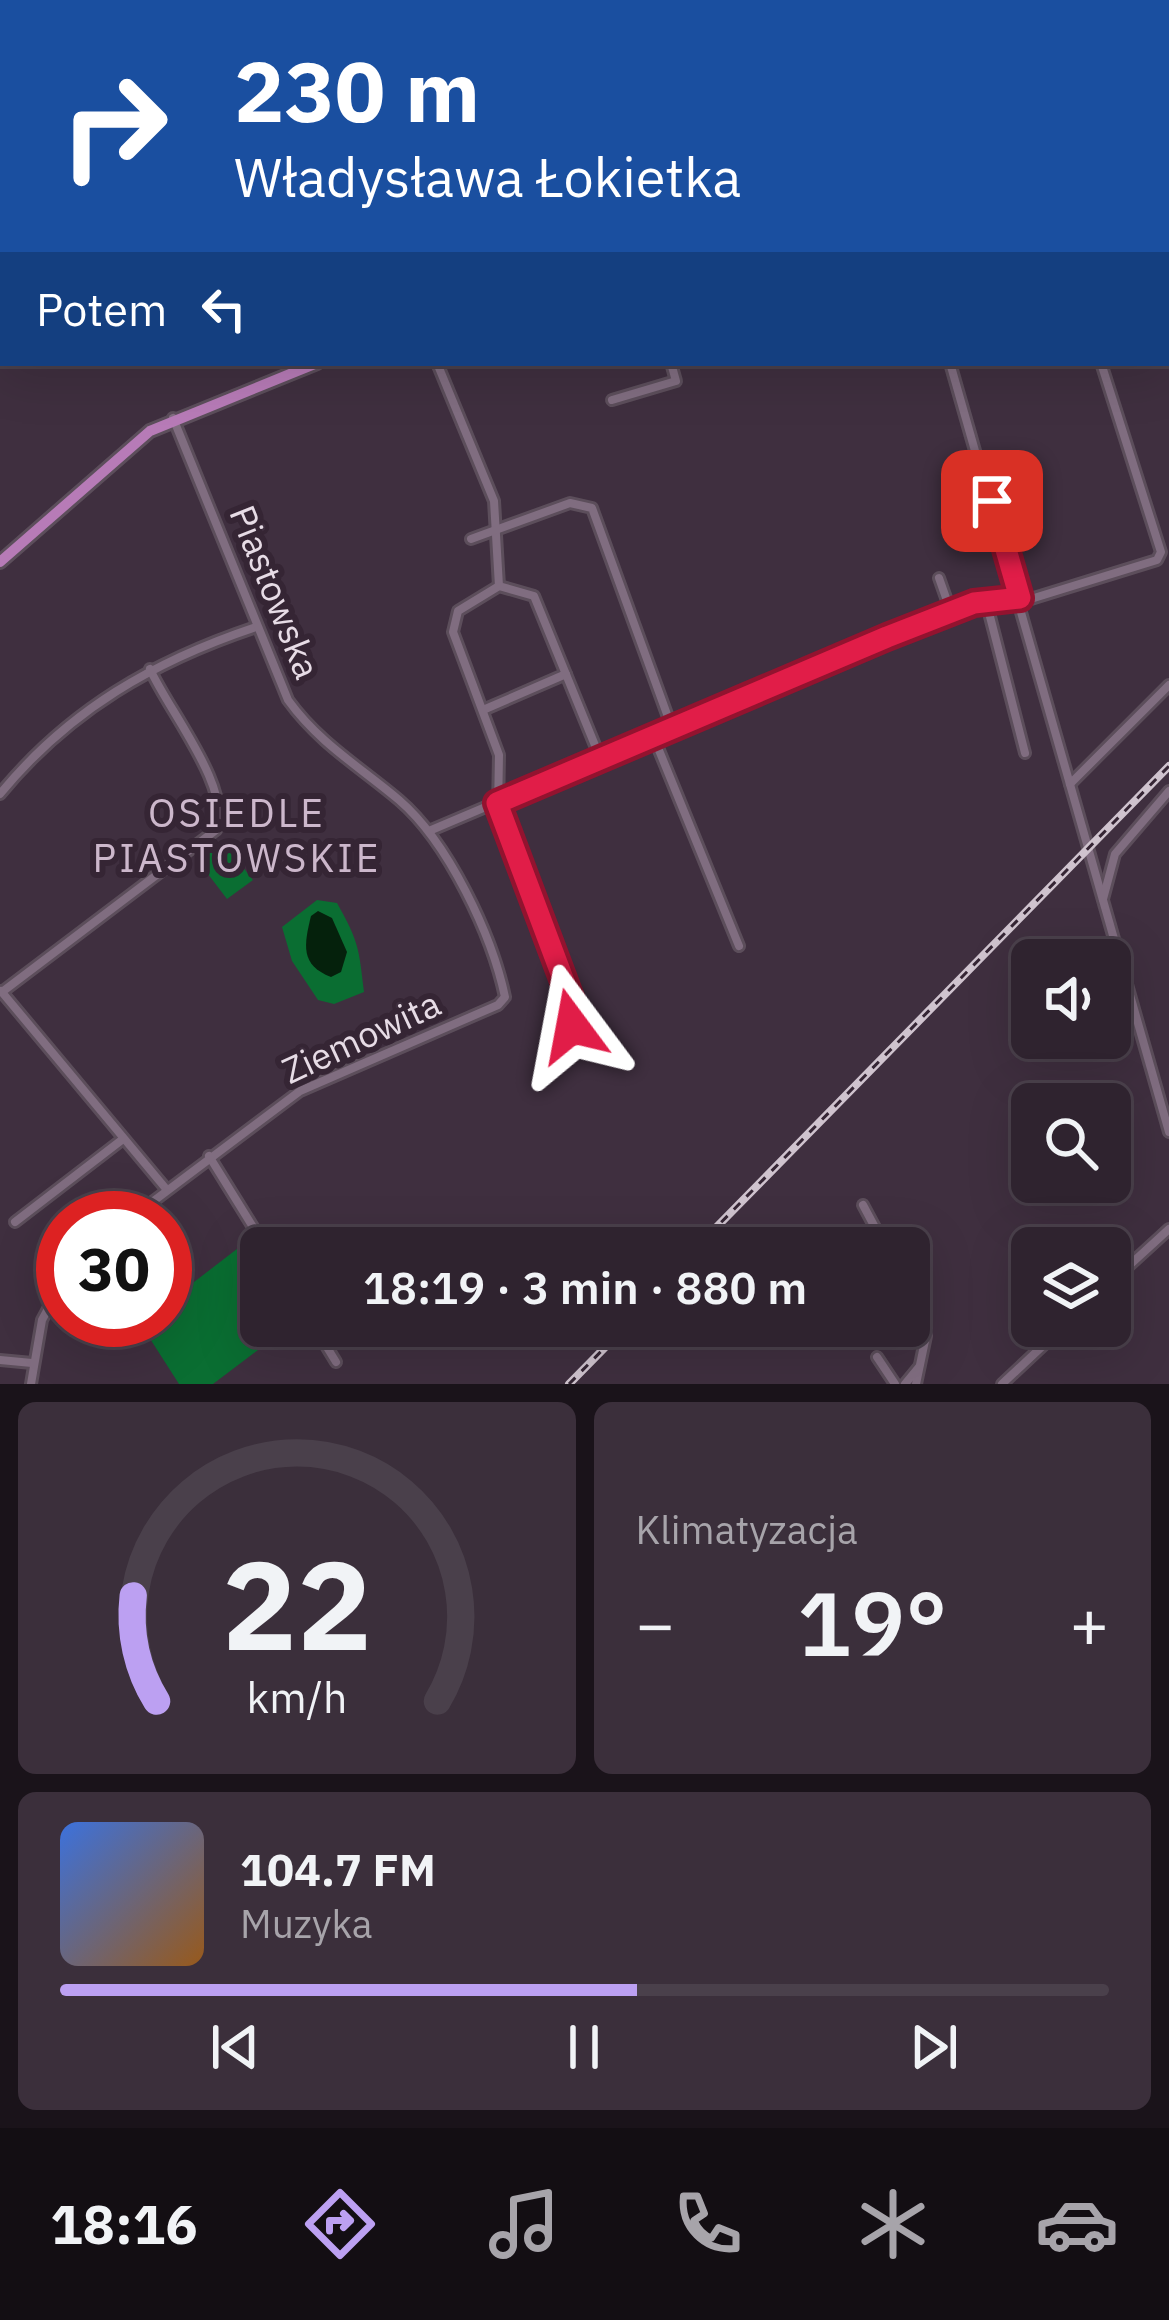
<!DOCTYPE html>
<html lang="pl">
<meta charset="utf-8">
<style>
:root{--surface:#2f232f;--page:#3b2f3b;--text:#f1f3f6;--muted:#a7a4aa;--line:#4a404b;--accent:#bca0f2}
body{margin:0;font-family:"IBM Plex Sans",sans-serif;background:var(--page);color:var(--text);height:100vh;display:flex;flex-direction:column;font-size:45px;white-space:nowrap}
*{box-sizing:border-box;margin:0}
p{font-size:39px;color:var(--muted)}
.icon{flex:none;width:66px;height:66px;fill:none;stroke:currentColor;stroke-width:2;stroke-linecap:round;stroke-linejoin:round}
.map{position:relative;height:1384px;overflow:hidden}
.drawer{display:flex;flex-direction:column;gap:18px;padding:18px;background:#1a131a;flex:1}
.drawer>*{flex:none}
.banner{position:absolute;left:0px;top:0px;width:1170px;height:366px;box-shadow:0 12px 48px #0002,0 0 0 3px var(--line);background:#1a4fa0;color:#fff;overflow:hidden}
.fabs{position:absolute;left:1011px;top:939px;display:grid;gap:24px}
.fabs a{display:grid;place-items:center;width:120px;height:120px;border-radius:18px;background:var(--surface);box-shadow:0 12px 48px #0002,0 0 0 3px var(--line);font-size:60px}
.speed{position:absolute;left:36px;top:1191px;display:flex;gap:24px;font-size:60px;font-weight:700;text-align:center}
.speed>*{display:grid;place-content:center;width:156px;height:156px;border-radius:50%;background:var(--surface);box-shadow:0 12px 48px #0002,0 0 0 3px var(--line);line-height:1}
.speed .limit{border:18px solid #d22;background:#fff;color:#111}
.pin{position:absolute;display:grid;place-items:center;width:102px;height:102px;color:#fff;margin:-51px;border-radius:24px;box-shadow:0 6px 18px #0006}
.me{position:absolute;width:132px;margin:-66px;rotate:347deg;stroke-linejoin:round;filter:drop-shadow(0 0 9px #0008)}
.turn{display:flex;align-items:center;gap:42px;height:252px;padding:0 36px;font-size:54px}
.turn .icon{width:156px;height:156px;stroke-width:2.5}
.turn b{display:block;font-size:84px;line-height:102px}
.then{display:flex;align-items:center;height:114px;padding:0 36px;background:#0003;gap:24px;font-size:45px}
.big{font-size:90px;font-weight:600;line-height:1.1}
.drawer .tile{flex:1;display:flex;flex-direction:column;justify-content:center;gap:18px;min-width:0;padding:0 42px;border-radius:18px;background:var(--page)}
.drawer .dial{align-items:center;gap:0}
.dial svg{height:312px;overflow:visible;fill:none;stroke:var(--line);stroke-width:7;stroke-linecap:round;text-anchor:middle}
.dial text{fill:var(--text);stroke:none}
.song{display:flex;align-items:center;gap:36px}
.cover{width:144px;height:144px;border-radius:18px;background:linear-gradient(135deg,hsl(220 70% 55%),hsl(30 70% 35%))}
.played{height:12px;border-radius:6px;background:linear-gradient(90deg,var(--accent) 55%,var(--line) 55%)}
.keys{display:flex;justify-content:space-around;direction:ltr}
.heat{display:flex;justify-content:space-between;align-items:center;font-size:66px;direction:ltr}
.drawer .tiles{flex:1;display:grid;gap:18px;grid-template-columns:1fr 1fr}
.tile:last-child{grid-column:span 2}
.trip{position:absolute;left:240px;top:1227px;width:690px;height:120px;border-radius:18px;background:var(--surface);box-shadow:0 12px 48px #0002,0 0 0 3px var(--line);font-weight:600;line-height:120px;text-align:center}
.menu{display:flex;height:192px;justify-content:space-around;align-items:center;background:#130e13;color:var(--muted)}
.menu .icon{width:84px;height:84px}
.menu .active{color:var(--accent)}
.menu b{font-size:54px;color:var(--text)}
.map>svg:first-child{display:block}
.green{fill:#0a6e32}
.water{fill:#05210c}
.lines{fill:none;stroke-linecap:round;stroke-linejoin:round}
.minor-casing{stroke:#5c4e5b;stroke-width:14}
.major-casing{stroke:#5c4e5b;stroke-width:16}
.minor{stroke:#806d80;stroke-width:8}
.major{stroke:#b77bb7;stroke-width:10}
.rail-casing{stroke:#cfc3ce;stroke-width:8}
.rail{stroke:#352534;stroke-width:3;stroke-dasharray:9;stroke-linecap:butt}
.route-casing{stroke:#92132f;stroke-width:30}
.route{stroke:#e11d48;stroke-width:21}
.labels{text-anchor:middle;stroke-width:12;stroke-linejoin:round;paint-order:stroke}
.street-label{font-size:36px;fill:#e7dce6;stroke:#352534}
.neighbourhood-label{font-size:39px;letter-spacing:3px;fill:#ccb7cb;stroke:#352534}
</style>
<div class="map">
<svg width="1169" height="1384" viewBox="0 0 1169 1384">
<rect width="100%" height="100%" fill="#3f2f3f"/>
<g class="green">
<polygon points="223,842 253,880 227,899 198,861"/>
<path d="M317 900 337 903C359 942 359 949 364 992L334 1004 318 1000 292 961 282 927Z"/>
<polygon points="246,1242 261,1264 261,1326 290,1326 213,1384 179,1384 138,1320 165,1320 165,1271 181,1292"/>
</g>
<path class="water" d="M318 911 332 918 347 952 341 972 331 977C300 965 304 945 311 916Z"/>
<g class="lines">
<g class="minor-casing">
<g id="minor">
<polyline points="899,0 900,3"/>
<polyline points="1045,0 1046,3"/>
<polyline points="1167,34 1169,33"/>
<polyline points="1167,219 1169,219"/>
<polyline points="437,363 494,501 499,586"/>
<polyline points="950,363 1169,1132"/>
<polyline points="612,400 676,381 671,363"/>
<polyline points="471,539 570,503 592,508 672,728"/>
<polyline points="939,578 951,612"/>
<polyline points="986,601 1025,753"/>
<polyline points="1021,602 1157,560 1161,552 1101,363"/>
<polyline points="483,710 566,674"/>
<polyline points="654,738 739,946"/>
<polyline points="1070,784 1169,685"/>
<path d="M0 794C69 710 154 661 256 627"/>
<polyline points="429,831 887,637 974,603 1020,597"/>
<polyline points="1103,899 1115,854 1169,791"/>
<polyline points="1,991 167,1190"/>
<path d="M2 992 216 830C233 789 168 710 150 669"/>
<polyline points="576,1016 498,810 499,755 453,632 458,611 499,586 534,596 601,760"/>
<circle cx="582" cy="1029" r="11"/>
<polyline points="209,1156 266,1248"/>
<polyline points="863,1205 886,1248"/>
<path d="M131 1218 300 1091 498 1005 505 997C492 935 448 842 399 800 360 767 319 743 288 700L173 418"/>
<polyline points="15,1222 123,1139"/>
<polyline points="1110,1283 1169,1229"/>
<polyline points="909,1294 926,1336 916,1384"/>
<polyline points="314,1326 336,1362"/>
<polyline points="877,1357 895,1384"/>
<polyline points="0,1360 32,1363"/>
<polyline points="31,1384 42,1320 63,1281"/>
<polyline points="905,1384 919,1367"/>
<polyline points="1002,1384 1064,1326"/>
</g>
</g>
<g class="major-casing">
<g id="major">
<polyline points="1167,82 1169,81"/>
<polyline points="0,562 150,431 317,363"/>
</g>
</g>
<use href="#minor" class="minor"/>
<use href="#major" class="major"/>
<g class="rail-casing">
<g id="rail">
<polyline points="696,1248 1169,766"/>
<polyline points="569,1384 626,1326"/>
</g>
</g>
<use href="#rail" class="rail"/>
</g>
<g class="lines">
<g class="route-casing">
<polyline id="route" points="572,1026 577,1016 497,803 887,637 974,603 1020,598 992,501"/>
</g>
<use href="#route" class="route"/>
</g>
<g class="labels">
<g class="street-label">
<text transform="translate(275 592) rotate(68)" y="13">Piastowska</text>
<text transform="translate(361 1037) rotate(-25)" y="13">Ziemowita</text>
</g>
<g class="neighbourhood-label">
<text x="237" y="827">OSIEDLE<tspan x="237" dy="45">PIASTOWSKIE</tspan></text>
</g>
</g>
</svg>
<div class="fabs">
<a><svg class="icon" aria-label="sound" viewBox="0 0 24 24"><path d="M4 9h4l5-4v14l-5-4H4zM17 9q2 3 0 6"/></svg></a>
<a><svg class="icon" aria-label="search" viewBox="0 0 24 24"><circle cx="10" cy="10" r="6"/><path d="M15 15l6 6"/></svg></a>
<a><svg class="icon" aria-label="layers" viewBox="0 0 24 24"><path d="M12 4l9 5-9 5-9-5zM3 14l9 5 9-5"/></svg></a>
</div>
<div class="speed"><div class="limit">30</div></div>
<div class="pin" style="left:992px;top:501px;background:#d93025"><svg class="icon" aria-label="arrive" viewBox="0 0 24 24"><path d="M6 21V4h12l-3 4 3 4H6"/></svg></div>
<svg class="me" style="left:572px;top:1026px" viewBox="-20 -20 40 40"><path d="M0-17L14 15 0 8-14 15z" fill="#e11d48" stroke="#fff" stroke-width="4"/></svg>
<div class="trip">18:19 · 3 min · 880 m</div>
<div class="banner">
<div class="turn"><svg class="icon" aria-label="right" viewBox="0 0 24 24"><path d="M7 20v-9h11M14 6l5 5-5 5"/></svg><div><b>230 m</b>Władysława Łokietka</div></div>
<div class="then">Potem<svg class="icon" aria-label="left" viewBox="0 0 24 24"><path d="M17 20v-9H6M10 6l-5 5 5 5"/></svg></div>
</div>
</div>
<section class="drawer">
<div class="tiles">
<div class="tile dial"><svg viewBox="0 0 100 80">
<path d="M14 69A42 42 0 1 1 86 69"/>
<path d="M14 69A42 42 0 0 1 8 42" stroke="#bca0f2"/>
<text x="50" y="56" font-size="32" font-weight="700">22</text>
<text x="50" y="72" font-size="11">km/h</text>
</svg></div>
<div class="tile"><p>Klimatyzacja</p>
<div class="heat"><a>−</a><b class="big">19°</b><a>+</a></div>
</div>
<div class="tile">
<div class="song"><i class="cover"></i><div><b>104.7 FM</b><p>Muzyka</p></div></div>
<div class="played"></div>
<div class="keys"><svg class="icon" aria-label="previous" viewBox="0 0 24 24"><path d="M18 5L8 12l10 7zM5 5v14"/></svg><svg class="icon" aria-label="pause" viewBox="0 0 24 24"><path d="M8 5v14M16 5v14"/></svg><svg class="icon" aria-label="next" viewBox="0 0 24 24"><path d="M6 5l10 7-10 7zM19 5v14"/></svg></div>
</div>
</div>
</section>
<nav class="menu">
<b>18:16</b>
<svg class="icon active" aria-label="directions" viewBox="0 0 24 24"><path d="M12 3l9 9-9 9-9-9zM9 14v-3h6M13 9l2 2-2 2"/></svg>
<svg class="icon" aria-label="music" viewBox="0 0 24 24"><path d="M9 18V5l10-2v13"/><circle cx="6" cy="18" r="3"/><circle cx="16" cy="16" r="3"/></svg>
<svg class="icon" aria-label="phone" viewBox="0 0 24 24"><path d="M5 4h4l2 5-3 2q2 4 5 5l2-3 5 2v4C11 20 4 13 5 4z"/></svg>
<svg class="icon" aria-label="climate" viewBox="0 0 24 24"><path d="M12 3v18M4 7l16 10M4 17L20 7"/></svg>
<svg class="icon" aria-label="car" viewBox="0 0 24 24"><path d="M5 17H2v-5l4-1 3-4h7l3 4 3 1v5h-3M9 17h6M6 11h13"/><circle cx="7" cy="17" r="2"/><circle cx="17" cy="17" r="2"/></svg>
</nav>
